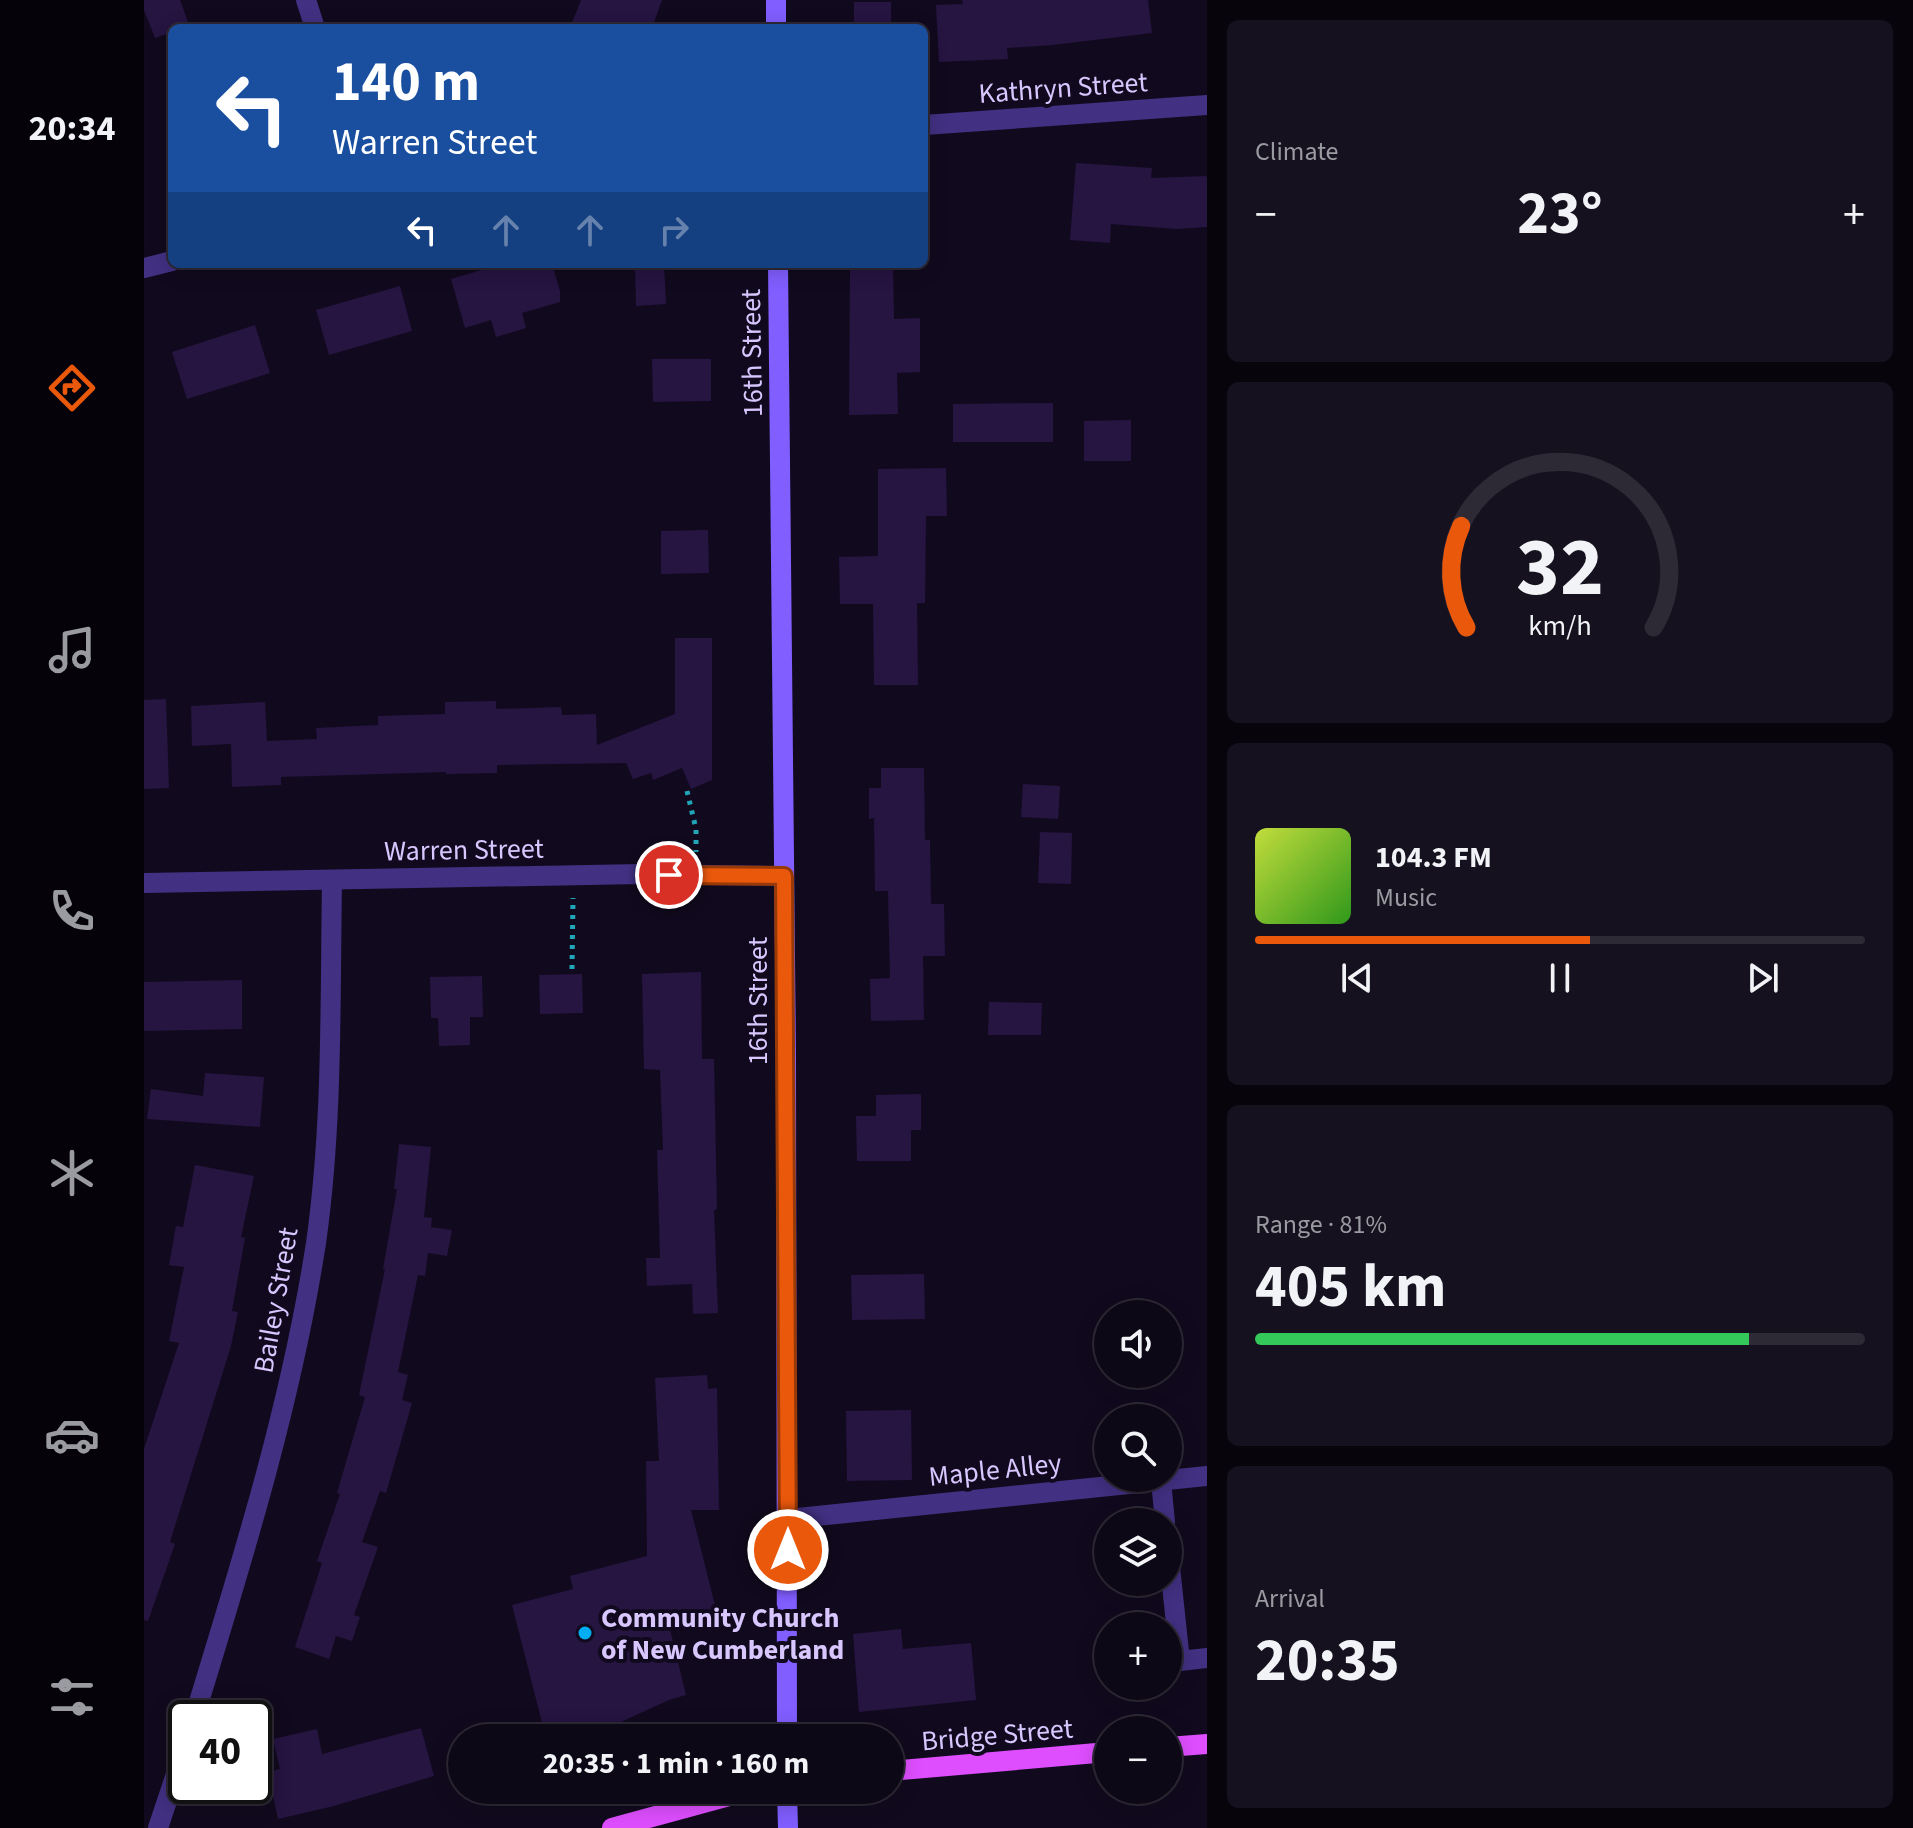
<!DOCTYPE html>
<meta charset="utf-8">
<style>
:root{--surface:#0d0816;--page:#16111f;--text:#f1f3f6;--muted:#9a9aa1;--line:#2d2935;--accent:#ea580c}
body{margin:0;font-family:"Source Sans 3",sans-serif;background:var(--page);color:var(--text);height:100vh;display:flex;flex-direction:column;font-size:30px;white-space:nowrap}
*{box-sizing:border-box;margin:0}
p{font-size:26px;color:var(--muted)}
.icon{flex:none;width:44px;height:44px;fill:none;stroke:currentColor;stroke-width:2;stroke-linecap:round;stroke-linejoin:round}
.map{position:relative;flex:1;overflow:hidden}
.details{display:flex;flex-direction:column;gap:20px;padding:20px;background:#07040c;width:706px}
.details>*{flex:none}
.top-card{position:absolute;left:24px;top:24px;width:760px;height:244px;border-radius:12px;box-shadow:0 4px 20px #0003,0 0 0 2px var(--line);background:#1a4fa0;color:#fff;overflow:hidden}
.controls{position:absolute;left:950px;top:1300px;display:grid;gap:16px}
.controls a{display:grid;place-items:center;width:88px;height:88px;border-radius:50%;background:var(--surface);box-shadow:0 4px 20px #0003,0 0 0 2px var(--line);font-size:40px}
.speed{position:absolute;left:24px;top:1700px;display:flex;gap:16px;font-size:40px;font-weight:700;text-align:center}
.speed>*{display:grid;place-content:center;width:104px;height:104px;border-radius:50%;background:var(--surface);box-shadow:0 4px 20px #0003,0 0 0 2px var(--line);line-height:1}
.speed .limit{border:4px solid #111;border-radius:12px;background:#fff;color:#111}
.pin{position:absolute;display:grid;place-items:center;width:68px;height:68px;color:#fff;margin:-34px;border:4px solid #fff;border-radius:50%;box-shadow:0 2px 8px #0007}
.me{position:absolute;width:88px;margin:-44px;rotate:0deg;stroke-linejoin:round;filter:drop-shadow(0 0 6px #0008)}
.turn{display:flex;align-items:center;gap:28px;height:168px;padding:0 32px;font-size:36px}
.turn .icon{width:104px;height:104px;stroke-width:2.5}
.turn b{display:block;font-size:56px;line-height:68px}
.lanes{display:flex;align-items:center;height:76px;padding:0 32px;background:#0003;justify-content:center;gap:40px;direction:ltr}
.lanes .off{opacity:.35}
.big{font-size:60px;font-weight:700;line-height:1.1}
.details .tile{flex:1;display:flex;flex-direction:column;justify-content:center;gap:12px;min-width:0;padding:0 28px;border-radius:12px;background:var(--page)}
.details .dial{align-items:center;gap:0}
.dial svg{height:208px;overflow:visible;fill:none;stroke:var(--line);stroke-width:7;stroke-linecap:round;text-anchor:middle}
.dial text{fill:var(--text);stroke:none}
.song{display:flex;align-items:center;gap:24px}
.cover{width:96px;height:96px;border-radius:12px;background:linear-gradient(135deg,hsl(70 70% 55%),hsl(110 70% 35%))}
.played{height:8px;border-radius:4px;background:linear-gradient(90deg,var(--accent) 55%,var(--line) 55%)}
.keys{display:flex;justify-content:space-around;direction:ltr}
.heat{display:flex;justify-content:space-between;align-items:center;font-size:44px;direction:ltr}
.charge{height:12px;border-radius:6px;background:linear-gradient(90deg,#34c759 81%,var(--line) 0)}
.trip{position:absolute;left:304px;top:1724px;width:456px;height:80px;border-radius:40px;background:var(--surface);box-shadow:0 4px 20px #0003,0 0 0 2px var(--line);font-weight:700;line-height:80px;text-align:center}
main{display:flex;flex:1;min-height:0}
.dock{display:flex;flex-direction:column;width:144px;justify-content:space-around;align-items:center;background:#050309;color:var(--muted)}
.dock .icon{width:56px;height:56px}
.dock .on{color:var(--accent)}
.dock b{font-size:36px;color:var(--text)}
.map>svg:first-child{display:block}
.building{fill:#261441}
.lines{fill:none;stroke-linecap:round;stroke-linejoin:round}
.path{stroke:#21a6b9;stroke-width:5;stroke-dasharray:4 6;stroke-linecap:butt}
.lane{stroke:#423082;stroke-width:20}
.street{stroke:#423082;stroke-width:20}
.secondary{stroke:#805eff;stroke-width:20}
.primary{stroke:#de4eff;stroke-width:20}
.route-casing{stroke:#983908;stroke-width:20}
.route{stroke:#ea580c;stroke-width:14}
.poi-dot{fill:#00adf2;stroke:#110a1e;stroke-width:3}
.labels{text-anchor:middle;stroke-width:8;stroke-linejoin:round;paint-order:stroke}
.street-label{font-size:28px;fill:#d8c7ff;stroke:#110a1e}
.poi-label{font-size:28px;font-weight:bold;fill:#d8c7ff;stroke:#110a1e;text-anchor:start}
</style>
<main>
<nav class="dock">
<b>20:34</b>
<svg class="icon on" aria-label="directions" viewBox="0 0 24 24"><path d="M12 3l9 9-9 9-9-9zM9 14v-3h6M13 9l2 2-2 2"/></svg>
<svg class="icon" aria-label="music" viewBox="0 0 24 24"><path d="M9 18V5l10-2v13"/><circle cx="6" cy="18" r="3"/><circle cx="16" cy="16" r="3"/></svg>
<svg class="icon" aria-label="phone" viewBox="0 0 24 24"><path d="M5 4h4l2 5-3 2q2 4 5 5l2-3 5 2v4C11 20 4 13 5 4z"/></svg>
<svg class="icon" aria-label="climate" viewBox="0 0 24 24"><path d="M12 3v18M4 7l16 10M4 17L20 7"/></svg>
<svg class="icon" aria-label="car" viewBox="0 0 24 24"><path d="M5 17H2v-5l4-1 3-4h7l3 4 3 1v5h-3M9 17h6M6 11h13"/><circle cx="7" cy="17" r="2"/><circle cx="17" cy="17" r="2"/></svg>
<svg class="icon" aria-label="filters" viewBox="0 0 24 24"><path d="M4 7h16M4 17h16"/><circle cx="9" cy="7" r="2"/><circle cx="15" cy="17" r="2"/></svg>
</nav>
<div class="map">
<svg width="1063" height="1828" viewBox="0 0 1063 1828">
<rect width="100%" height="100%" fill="#110a1e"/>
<g class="building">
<polygon points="0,0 36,0 45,25 28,28 28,32 11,38 0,10"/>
<polygon points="437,0 518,0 508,28 426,28"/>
<polygon points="818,0 1004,0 1008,33 909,45 863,48 864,59 795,62 792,5 819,4"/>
<rect x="710" y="2" width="37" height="26"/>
<polygon points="932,163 1008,168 1007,178 1063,176 1063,227 1033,229 967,224 966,243 926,240"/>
<polygon points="358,264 408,264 416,291 416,302 378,313 382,328 352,337 347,320 321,328 307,279"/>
<polygon points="491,264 520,264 522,304 492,306"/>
<polygon points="706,264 749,264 750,319 776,318 776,372 753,373 754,414 705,415"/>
<polygon points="256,286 268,331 185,355 172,310"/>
<polygon points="111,325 126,373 43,399 28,352"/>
<polygon points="508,359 567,359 567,401 509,402"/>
<polygon points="909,403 909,442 809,442 809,404"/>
<polygon points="987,420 987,461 940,461 940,421"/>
<polygon points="802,468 803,516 782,516 781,603 773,603 774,685 730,685 729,604 696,604 695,557 734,556 734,469"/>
<polygon points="564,530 565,573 517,574 517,531"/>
<polygon points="531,638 568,638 568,780 547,789 538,768 509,780 507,773 489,779 482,763 353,765 353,773 302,774 302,772 137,777 137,785 88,787 87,744 48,746 47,706 121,702 123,741 173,739 172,728 234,725 234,716 301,714 301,702 352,701 352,709 417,707 418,715 452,714 453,745 531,714"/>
<polygon points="22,699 25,788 0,789 0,700"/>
<polygon points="737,768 780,768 781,840 786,840 787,904 800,904 801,956 779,956 780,1020 727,1021 726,979 746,978 744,891 731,891 730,818 725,819 725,788 737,788"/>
<polygon points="879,784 916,786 914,819 877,817"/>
<polygon points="896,832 928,833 927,884 894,883"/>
<polygon points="557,972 558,1059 570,1059 573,1209 570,1210 574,1313 549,1314 548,1284 503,1286 502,1258 516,1258 513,1150 519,1150 516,1070 500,1069 498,974"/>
<polygon points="438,974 439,1013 396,1014 395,975"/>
<polygon points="338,976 339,1017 326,1017 326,1045 295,1046 294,1018 287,1018 286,977"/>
<polygon points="98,980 98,1029 0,1031 0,982"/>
<polygon points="845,1002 898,1003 897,1035 844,1035"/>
<polygon points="61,1073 120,1077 116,1127 3,1119 7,1089 59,1096"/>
<polygon points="777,1094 777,1130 767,1130 767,1161 713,1161 712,1116 732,1116 732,1095"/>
<polygon points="255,1144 287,1147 280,1217 288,1218 287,1227 308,1230 303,1256 284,1253 281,1276 274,1275 254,1372 264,1375 258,1400 268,1403 242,1493 236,1491 218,1542 234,1547 210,1615 216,1617 208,1641 192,1636 185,1659 151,1647 178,1563 173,1561 196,1494 193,1493 221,1397 215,1395 241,1269 239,1269 253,1189 250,1189"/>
<polygon points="51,1165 110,1176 97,1237 101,1238 88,1311 94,1312 87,1346 26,1542 31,1544 4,1621 0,1620 0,1449 35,1343 25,1341 40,1267 25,1265 32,1226 39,1227"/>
<polygon points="780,1274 781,1319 708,1320 707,1275"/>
<polygon points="563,1375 564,1389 573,1388 575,1510 547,1510 572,1609 524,1621 542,1695 525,1700 477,1722 481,1738 402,1738 368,1605 429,1589 426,1576 503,1556 502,1461 515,1461 511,1378"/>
<polygon points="767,1410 768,1480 703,1481 702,1411"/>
<polygon points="757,1629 759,1649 827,1643 832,1700 715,1712 709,1634"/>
<polygon points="277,1728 290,1776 190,1806 134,1819 124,1772 136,1769 129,1739 173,1729 178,1754"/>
</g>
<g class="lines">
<g class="path">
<polyline points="543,791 552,829 552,852"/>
<polyline points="428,969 429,898"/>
</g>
<g class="lane">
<polyline points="1017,1481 1021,1522"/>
<polyline points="644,1519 1063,1476"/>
<polyline points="1024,1548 1036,1661 1063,1658"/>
</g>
<g class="street">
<polyline points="162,0 171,28"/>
<polyline points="780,125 1063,105"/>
<polyline points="0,268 28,261"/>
<polyline points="0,883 497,874 640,876"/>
<path d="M50 1718C98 1561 147 1405 172 1243 189 1123 186 1001 188 880"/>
<polyline points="14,1828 42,1744"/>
</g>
<g class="secondary">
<polyline points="632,0 632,28"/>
<polyline points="634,264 642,1056 643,1738"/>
<polyline points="643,1790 644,1828"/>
</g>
<g class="primary">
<polyline points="1024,1747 1063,1744"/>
<polyline points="746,1771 964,1752"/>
<polyline points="468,1828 607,1790"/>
</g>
</g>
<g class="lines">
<g class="route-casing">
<polyline id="route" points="525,875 640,876 644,1550"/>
</g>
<use href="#route" class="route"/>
</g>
<circle class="poi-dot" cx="441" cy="1633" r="8"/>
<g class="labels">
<g class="street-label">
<text transform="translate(919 87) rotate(-4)" y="10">Kathryn Street</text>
<text transform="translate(607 353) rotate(-91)" y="10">16th Street</text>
<text transform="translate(320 849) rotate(-1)" y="10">Warren Street</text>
<text transform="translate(613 1001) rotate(-90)" y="10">16th Street</text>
<text transform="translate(131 1300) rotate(-80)" y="10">Bailey Street</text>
<text transform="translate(851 1469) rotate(-6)" y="10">Maple Alley</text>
<text transform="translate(853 1734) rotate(-5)" y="10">Bridge Street</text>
</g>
<g class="poi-label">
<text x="457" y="1627">Community Church<tspan x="457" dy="32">of New Cumberland</tspan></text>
</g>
</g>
</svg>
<div class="controls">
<a><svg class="icon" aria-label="sound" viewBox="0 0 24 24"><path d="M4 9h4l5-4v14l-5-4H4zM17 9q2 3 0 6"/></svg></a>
<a><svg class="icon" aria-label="search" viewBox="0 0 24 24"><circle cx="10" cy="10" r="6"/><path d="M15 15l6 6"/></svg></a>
<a><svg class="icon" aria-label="layers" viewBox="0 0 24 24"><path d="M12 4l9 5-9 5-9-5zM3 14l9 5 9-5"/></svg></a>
<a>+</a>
<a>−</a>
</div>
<div class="speed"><div class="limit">40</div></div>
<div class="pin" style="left:525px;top:875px;background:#d93025"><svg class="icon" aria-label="arrive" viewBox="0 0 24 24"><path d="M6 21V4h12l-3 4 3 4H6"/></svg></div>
<svg class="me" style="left:644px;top:1550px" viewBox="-20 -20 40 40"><circle r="17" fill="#ea580c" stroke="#fff" stroke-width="3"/><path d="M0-11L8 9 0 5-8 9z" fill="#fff"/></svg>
<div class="trip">20:35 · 1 min · 160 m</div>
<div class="top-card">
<div class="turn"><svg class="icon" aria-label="left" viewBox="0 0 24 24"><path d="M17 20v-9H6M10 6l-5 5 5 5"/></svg><div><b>140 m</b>Warren Street</div></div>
<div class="lanes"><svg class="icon" aria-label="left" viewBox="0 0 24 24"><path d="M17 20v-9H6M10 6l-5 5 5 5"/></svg><svg class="icon off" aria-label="ahead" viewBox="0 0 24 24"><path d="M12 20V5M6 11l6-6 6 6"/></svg><svg class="icon off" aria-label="ahead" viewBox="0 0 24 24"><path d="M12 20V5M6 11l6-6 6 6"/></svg><svg class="icon off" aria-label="right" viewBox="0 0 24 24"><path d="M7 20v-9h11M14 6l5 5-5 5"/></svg></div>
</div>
</div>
<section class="details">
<div class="tile"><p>Climate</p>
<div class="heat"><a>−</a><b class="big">23°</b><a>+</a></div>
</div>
<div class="tile dial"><svg viewBox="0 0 100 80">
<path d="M14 69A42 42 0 1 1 86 69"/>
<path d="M14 69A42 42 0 0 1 12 30" stroke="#ea580c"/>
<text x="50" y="56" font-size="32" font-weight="700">32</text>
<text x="50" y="72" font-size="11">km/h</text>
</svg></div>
<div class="tile">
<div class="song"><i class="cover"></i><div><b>104.3 FM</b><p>Music</p></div></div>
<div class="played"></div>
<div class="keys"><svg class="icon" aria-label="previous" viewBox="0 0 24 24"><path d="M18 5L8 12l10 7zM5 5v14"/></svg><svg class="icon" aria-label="pause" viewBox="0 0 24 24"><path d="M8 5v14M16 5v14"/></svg><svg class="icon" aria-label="next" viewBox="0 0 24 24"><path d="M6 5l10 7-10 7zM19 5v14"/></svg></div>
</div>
<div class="tile"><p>Range · 81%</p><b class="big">405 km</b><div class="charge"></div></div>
<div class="tile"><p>Arrival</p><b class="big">20:35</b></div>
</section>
</main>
